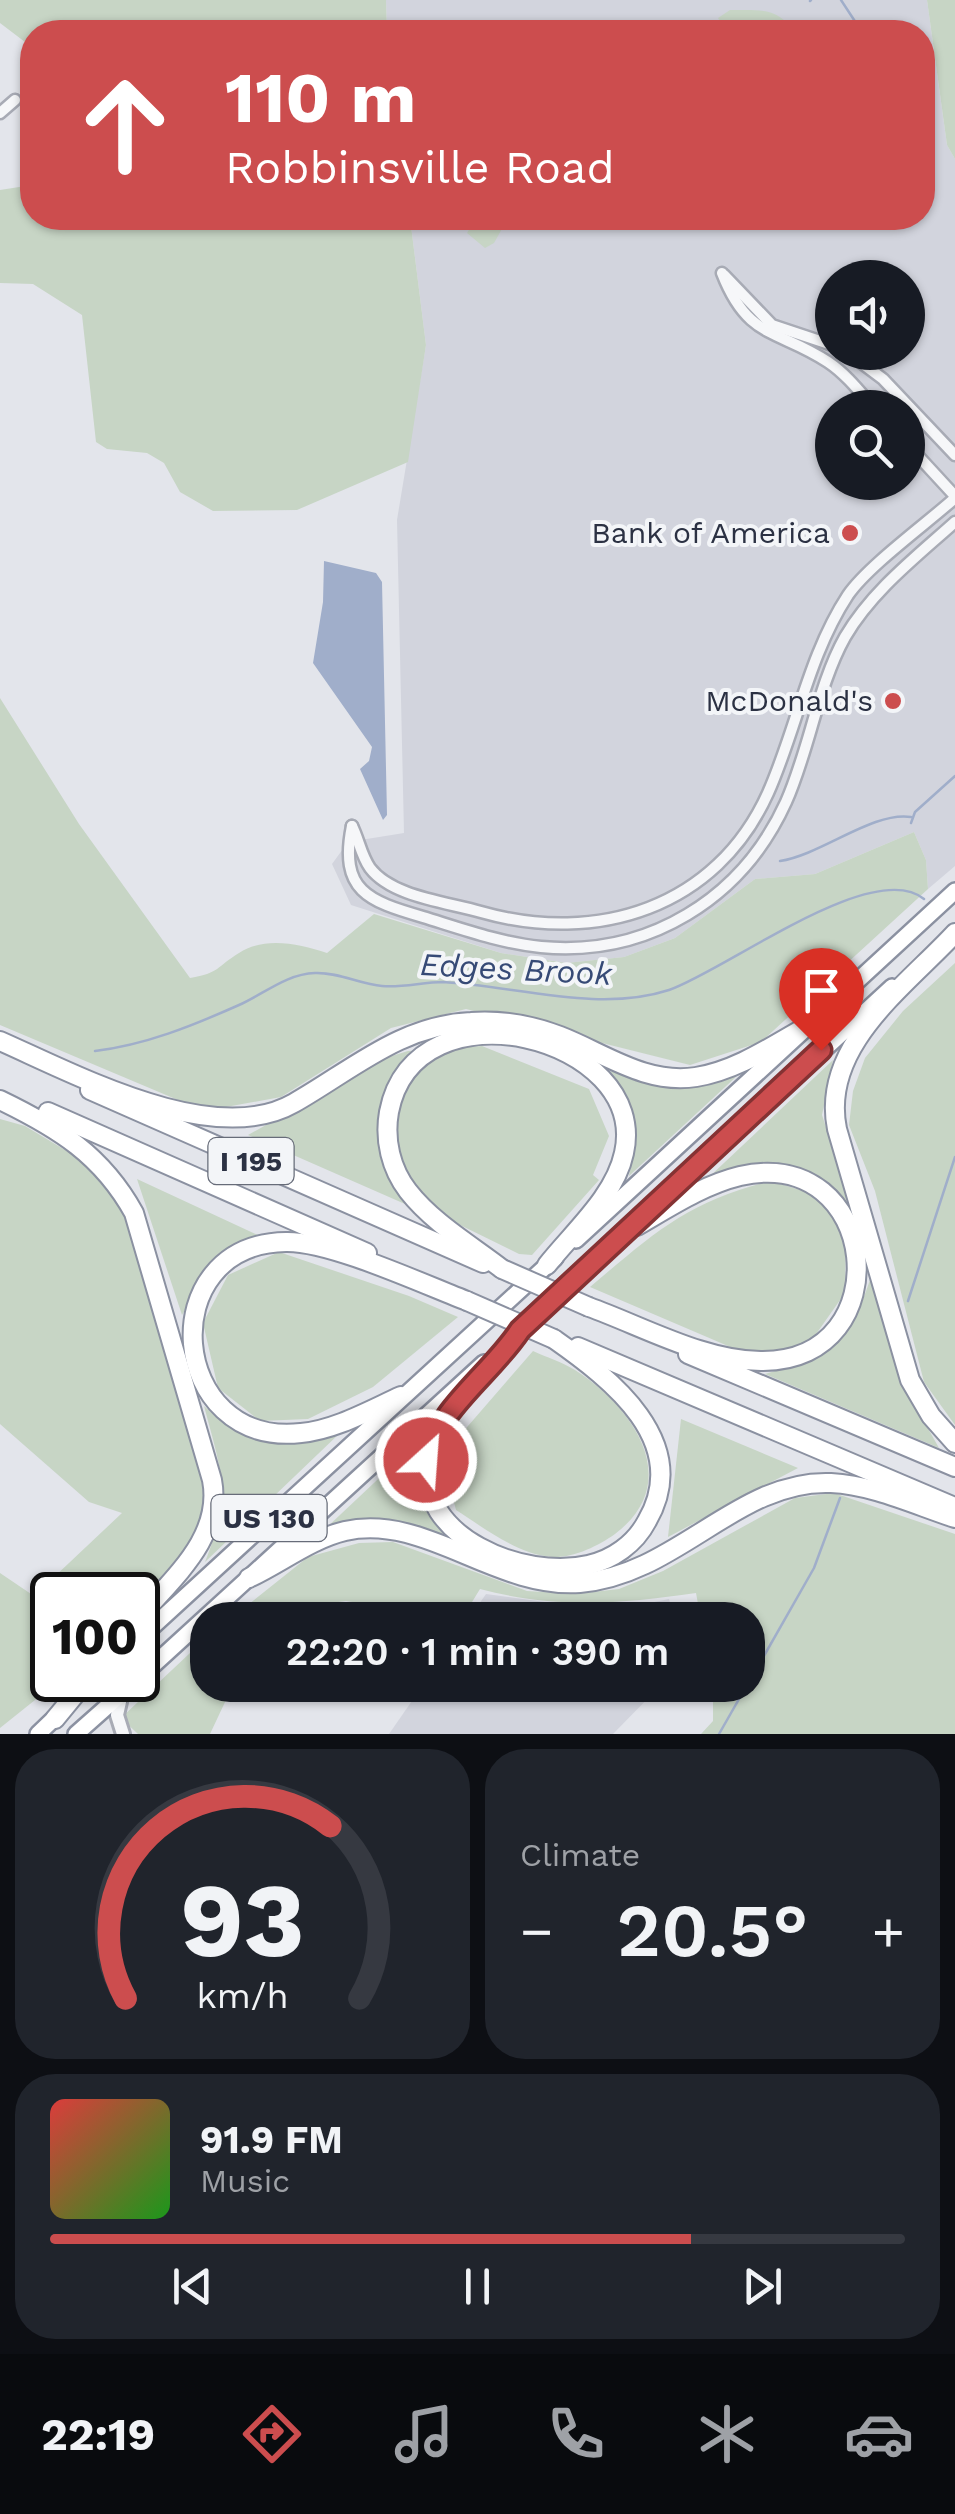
<!DOCTYPE html>
<meta charset="utf-8">
<style>
:root{--surface:#171b24;--page:#20242c;--text:#f1f3f6;--muted:#9ea1a6;--line:#363941;--accent:#cc4d4e}
body{margin:0;font-family:"Work Sans",sans-serif;background:var(--page);color:var(--text);height:100vh;display:flex;flex-direction:column;font-size:38px;white-space:nowrap}
*{box-sizing:border-box;margin:0}
p{font-size:32px;color:var(--muted)}
.icon{flex:none;width:55px;height:55px;fill:none;stroke:currentColor;stroke-width:2;stroke-linecap:round;stroke-linejoin:round}
.map{position:relative;height:1734px;overflow:hidden}
.drawer{display:flex;flex-direction:column;gap:15px;padding:15px;background:#0d0f14;flex:1}
.drawer>*{flex:none}
.banner{position:absolute;left:20px;top:20px;width:915px;height:210px;border-radius:40px;box-shadow:0 2px 8px #0004;background:#cc4d4e;color:#fff;overflow:hidden}
.tools{position:absolute;left:815px;top:260px;display:grid;gap:20px}
.tools a{display:grid;place-items:center;width:110px;height:110px;border-radius:50%;background:var(--surface);box-shadow:0 2px 8px #0004;font-size:50px}
.speed{position:absolute;left:30px;top:1572px;display:flex;gap:20px;font-size:50px;font-weight:700;text-align:center}
.speed>*{display:grid;place-content:center;width:130px;height:130px;border-radius:50%;background:var(--surface);box-shadow:0 2px 8px #0004;line-height:1}
.speed .limit{border:5px solid #111;border-radius:15px;background:#fff;color:#111}
.pin{position:absolute;display:grid;place-items:center;width:85px;height:85px;color:#fff;margin:-102px -42px;border-radius:50% 50% 50% 0;rotate:-45deg;box-shadow:0 0 10px #0007}
.pin .icon{rotate:45deg}
.me{position:absolute;width:110px;margin:-55px;rotate:26deg;stroke-linejoin:round;filter:drop-shadow(0 0 8px #0008)}
.turn{display:flex;align-items:center;gap:35px;height:210px;padding:0 40px;font-size:45px}
.turn .icon{width:130px;height:130px;stroke-width:2.5}
.turn b{display:block;font-size:70px;line-height:85px}
.big{font-size:75px;font-weight:600;line-height:1.1}
.drawer .tile{flex:1;display:flex;flex-direction:column;justify-content:center;gap:15px;min-width:0;padding:0 35px;border-radius:40px;background:var(--page)}
.drawer .dial{align-items:center;gap:0}
.dial svg{height:260px;overflow:visible;fill:none;stroke:var(--line);stroke-width:7;stroke-linecap:round;text-anchor:middle}
.dial text{fill:var(--text);stroke:none}
.song{display:flex;align-items:center;gap:30px}
.cover{width:120px;height:120px;border-radius:15px;background:linear-gradient(135deg,hsl(0 70% 55%),hsl(120 70% 35%))}
.played{height:10px;border-radius:5px;background:linear-gradient(90deg,var(--accent) 75%,var(--line) 75%)}
.keys{display:flex;justify-content:space-around;direction:ltr}
.heat{display:flex;justify-content:space-between;align-items:center;font-size:55px;direction:ltr}
.drawer .tiles{flex:1;display:grid;gap:15px;grid-template-columns:1fr 1fr}
.tile:last-child{grid-column:span 2}
.trip{position:absolute;left:190px;top:1602px;width:575px;height:100px;border-radius:40px;background:var(--surface);box-shadow:0 2px 8px #0004;font-weight:600;line-height:100px;text-align:center}
.dock{display:flex;height:160px;justify-content:space-around;align-items:center;background:#090b0e;color:var(--muted)}
.dock .icon{width:70px;height:70px}
.dock .active{color:var(--accent)}
.dock b{font-size:45px;color:var(--text)}
.map>svg:first-child{display:block}
.built{fill:#d2d4dd;fill-rule:evenodd}
.green{fill:#c7d5c5}
.water{fill:#a0aeca}
.lines{fill:none;stroke-linecap:round;stroke-linejoin:round}
.stream{stroke:#a0aeca;stroke-width:2.5}
.minor-casing{stroke:#a8abb5;stroke-width:15}
.tertiary-casing{stroke:#a8abb5;stroke-width:18}
.trunk-casing{stroke:#8b91a1;stroke-width:20}
.motorway-casing{stroke:#8b91a1;stroke-width:22}
.minor{stroke:#f6f7f9;stroke-width:10}
.tertiary{stroke:#f6f7f9;stroke-width:12}
.trunk{stroke:#fff;stroke-width:15}
.motorway{stroke:#fff;stroke-width:18}
.motorway-bridge-casing{stroke:#8b91a1;stroke-width:22;stroke-linecap:butt}
.motorway-bridge{stroke:#fff;stroke-width:18}
.route-casing{stroke:#853233;stroke-width:25}
.route{stroke:#cc4d4e;stroke-width:18}
.poi-dot{fill:#cc4d4e;stroke:#f3f5f8;stroke-width:4}
.labels{text-anchor:middle;stroke-width:8;stroke-linejoin:round;paint-order:stroke}
.shield{fill:#f3f5f8;stroke:#676c79;stroke-width:2.5}
.shield-label{font-size:28px;font-weight:bold;fill:#2b3143}
.poi-label{font-size:30px;fill:#2b3143;stroke:#f3f5f8;text-anchor:end}
.water-label{font-size:32px;font-style:italic;fill:#364a76;stroke:#f3f5f8}
</style>
<div class="map">
<svg width="955" height="1734" viewBox="0 0 955 1734">
<rect width="100%" height="100%" fill="#e3e5eb"/>
<g class="built">
<path d="M386 0H927L947 145 955 159V866L928 889 926 860 914 832 815 874 755 879 675 938 624 957 566 963 501 953 351 905 332 864 348 842 404 833 397 520 426 345 410 218H922V32H387ZM832 278H908V352H832ZM832 408H908V482H832Z"/>
<polygon points="486,1594 611,1611 669,1599 675,1620 468,1620"/>
<polygon points="423,1685 661,1685 613,1734 389,1734"/>
</g>
<g class="green">
<polygon points="0,0 386,0 387,32 32,32 32,58 25,42 0,23"/>
<polygon points="927,0 955,0 955,159 947,145"/>
<path d="M730 10C757 10 780 7 793 32H727L718 18Z"/>
<polygon points="32,185 32,218 410,218 426,345 408,462 297,510 213,511 180,492 164,463 147,453 107,449 96,442 82,315 33,284 0,283 0,190"/>
<polygon points="476,218 508,218 494,243 485,248 467,233"/>
<path d="M0 698 79 824 190 978C220 973 216 967 239 953 265 936 299 944 327 953L374 914 501 953 566 963 624 957 675 938 755 879 815 874 914 832 926 860 928 889 761 1042 690 1065 466 1009 391 1028 281 1097 204 1111 0 1025Z"/>
<polygon points="955,963 955,1425 924,1382 875,1191 849,1125 853,1091 865,1058 903,1011"/>
<polygon points="482,1046 589,1089 609,1136 593,1175 599,1180 532,1255 519,1254 454,1222 446,1222 248,1135 385,1058 408,1051"/>
<polygon points="833,1060 822,1115 853,1208 815,1178 707,1179"/>
<path d="M604 1070 681 1087 738 1075 629 1176C639 1126 633 1110 604 1070Z"/>
<path d="M0 1119 25 1126 80 1159 122 1205 207 1497C198 1541 167 1572 138 1605V1595H52V1680H60L0 1728V1573L34 1596 122 1513 89 1502 0 1424Z"/>
<polygon points="137,1179 264,1238 204,1277 182,1315"/>
<path d="M771 1181 813 1194 846 1232 845 1293 814 1337 786 1352 735 1349 590 1287C654 1233 688 1201 771 1181Z"/>
<polygon points="279,1252 409,1296 458,1317 373,1387 308,1419 260,1421 218,1388 203,1323 228,1275"/>
<path d="M873 1271 904 1386 939 1448 765 1374C840 1352 848 1346 873 1271Z"/>
<path d="M533 1351C546 1357 562 1362 575 1370 633 1407 685 1481 615 1534 598 1546 574 1558 552 1557 517 1554 484 1528 456 1510L442 1456Z"/>
<path d="M204 1406 223 1423 286 1444 341 1432 205 1562C232 1495 222 1473 204 1406Z"/>
<polygon points="681,1419 798,1468 668,1537"/>
<path d="M426 1434C412 1498 415 1506 461 1551L403 1525 324 1530Z"/>
<path d="M834 1493 955 1534V1734H701L713 1721V1685H748V1620H701L696 1593C620 1604 555 1609 480 1589L461 1620 346 1601 309 1606 284 1620H229L308 1557 359 1543 393 1542 527 1591 575 1594 619 1589 663 1571 795 1498Z"/>
<polygon points="207,1637 208,1685 233,1685 210,1734 138,1734 121,1718"/>
</g>
<polygon class="water" points="324,561 376,573 382,582 387,815 383,820 360,769 369,761 372,747 313,663 323,602"/>
<g class="lines">
<g class="stream">
<polyline points="841,0 862,32"/>
<polyline points="810,1 811,0"/>
<polyline points="911,823 915,812 955,776"/>
<path d="M780 861C821 855 873 811 911 817"/>
<path d="M95 1051C145 1045 192 1026 239 1005 264 994 286 974 315 973 338 972 360 984 382 986 402 988 423 982 443 982 515 986 599 1013 669 990 725 971 873 857 924 899"/>
<polyline points="908,1301 955,1157"/>
<polyline points="748,1684 814,1568 840,1498"/>
<polyline points="719,1734 747,1685"/>
</g>
<g class="minor-casing">
<g id="minor">
<polyline points="0,113 15,100"/>
<path d="M722 273C748 340 778 329 828 362 846 374 860 392 874 408"/>
<polyline points="724,275 772,325 832,345"/>
<polyline points="847,352 883,379 955,455"/>
<polyline points="908,445 955,496"/>
<path d="M352 826C339 891 368 901 423 917 462 929 501 943 541 947 648 957 742 899 786 802 809 751 818 685 845 637 872 591 916 557 955 522"/>
<path d="M352 826C359 840 361 855 370 868 392 897 447 902 481 912 597 945 716 908 768 793 797 728 808 656 848 595 868 566 926 524 955 498"/>
</g>
</g>
<g class="tertiary-casing">
<polyline id="tertiary" points="122,1693 117,1715 123,1734"/>
</g>
<g class="trunk-casing">
<g id="trunk">
<polyline points="576,1240 955,891"/>
<polyline points="515,1334 892,987"/>
<polyline points="138,1640 555,1258"/>
<polyline points="138,1679 484,1363"/>
<polyline points="38,1734 63,1710"/>
<polyline points="76,1734 137,1680"/>
</g>
</g>
<g class="motorway-casing">
<g id="motorway">
<path d="M955 933C905 987 820 1046 837 1129L910 1380 931 1416 955 1443"/>
<path d="M0 1041C77 1075 214 1149 294 1103 352 1070 401 1025 471 1022 501 1020 532 1025 560 1036 604 1053 646 1085 696 1077 739 1070 776 1043 813 1023"/>
<polyline points="90,1090 483,1263"/>
<path d="M0 1100C58 1128 102 1155 134 1213L212 1480C223 1538 171 1579 138 1619"/>
<polyline points="48,1112 367,1253"/>
<path d="M502 1269C471 1245 433 1223 408 1191 391 1169 384 1140 389 1112 415 977 650 1037 624 1153 615 1196 573 1232 547 1265"/>
<path d="M589 1307C642 1326 706 1362 763 1361 901 1361 881 1144 740 1176 703 1185 670 1207 637 1226"/>
<path d="M519 1330C495 1368 433 1414 427 1459 416 1538 524 1580 588 1565 612 1560 635 1544 647 1521 693 1442 611 1379 554 1339"/>
<polyline points="578,1347 950,1505"/>
<polyline points="688,1354 955,1467"/>
<path d="M401 1396C370 1410 335 1430 301 1433 168 1448 151 1244 286 1242 330 1241 423 1284 467 1301"/>
<path d="M249 1578C281 1563 311 1539 345 1531 425 1513 495 1589 580 1583 677 1575 738 1479 831 1483 873 1485 915 1505 955 1518"/>
<polyline points="55,1719 87,1680"/>
</g>
</g>
<use href="#minor" class="minor"/>
<use href="#tertiary" class="tertiary"/>
<use href="#trunk" class="trunk"/>
<use href="#motorway" class="motorway"/>
<g class="motorway-bridge-casing">
<g id="motorway-bridge">
<polyline points="502,1269 589,1307"/>
<polyline points="467,1301 554,1339"/>
</g>
</g>
<use href="#motorway-bridge" class="motorway-bridge"/>
</g>
<g class="lines">
<g class="route-casing">
<path id="route" d="M426 1460C438 1408 491 1374 520 1330L821 1050"/>
</g>
<use href="#route" class="route"/>
</g>
<g class="poi-dot">
<circle cx="850" cy="533" r="10"/>
<circle cx="893" cy="701" r="10"/>
</g>
<g class="labels">
<g class="shield">
<rect x="208.5" y="1138" width="85" height="46" rx="8"/>
<rect x="211.5" y="1495" width="115" height="46" rx="8"/>
</g>
<g class="shield-label">
<text x="251" y="1171">I 195</text>
<text x="269" y="1528">US 130</text>
</g>
<g class="poi-label">
<text x="830" y="543">Bank of America</text>
<text x="873" y="711">McDonald's</text>
</g>
<g class="water-label">
<text transform="translate(516 969) rotate(3)" y="11">Edges Brook</text>
</g>
</g>
</svg>
<div class="tools">
<a><svg class="icon" aria-label="sound" viewBox="0 0 24 24"><path d="M4 9h4l5-4v14l-5-4H4zM17 9q2 3 0 6"/></svg></a>
<a><svg class="icon" aria-label="search" viewBox="0 0 24 24"><circle cx="10" cy="10" r="6"/><path d="M15 15l6 6"/></svg></a>
</div>
<div class="speed"><div class="limit">100</div></div>
<div class="pin" style="left:821px;top:1050px;background:#d93025"><svg class="icon" aria-label="arrive" viewBox="0 0 24 24"><path d="M6 21V4h12l-3 4 3 4H6"/></svg></div>
<svg class="me" style="left:426px;top:1460px" viewBox="-20 -20 40 40"><circle r="17" fill="#cc4d4e" stroke="#fff" stroke-width="3"/><path d="M0-11L8 9 0 5-8 9z" fill="#fff"/></svg>
<div class="trip">22:20 · 1 min · 390 m</div>
<div class="banner">
<div class="turn"><svg class="icon" aria-label="ahead" viewBox="0 0 24 24"><path d="M12 20V5M6 11l6-6 6 6"/></svg><div><b>110 m</b>Robbinsville Road</div></div>
</div>
</div>
<section class="drawer">
<div class="tiles">
<div class="tile dial"><svg viewBox="0 0 100 80">
<path d="M14 69A42 42 0 1 1 86 69"/>
<path d="M14 69A42 42 0 0 1 77 16" stroke="#cc4d4e"/>
<text x="50" y="56" font-size="32" font-weight="700">93</text>
<text x="50" y="72" font-size="11">km/h</text>
</svg></div>
<div class="tile"><p>Climate</p>
<div class="heat"><a>−</a><b class="big">20.5°</b><a>+</a></div>
</div>
<div class="tile">
<div class="song"><i class="cover"></i><div><b>91.9 FM</b><p>Music</p></div></div>
<div class="played"></div>
<div class="keys"><svg class="icon" aria-label="previous" viewBox="0 0 24 24"><path d="M18 5L8 12l10 7zM5 5v14"/></svg><svg class="icon" aria-label="pause" viewBox="0 0 24 24"><path d="M8 5v14M16 5v14"/></svg><svg class="icon" aria-label="next" viewBox="0 0 24 24"><path d="M6 5l10 7-10 7zM19 5v14"/></svg></div>
</div>
</div>
</section>
<nav class="dock">
<b>22:19</b>
<svg class="icon active" aria-label="directions" viewBox="0 0 24 24"><path d="M12 3l9 9-9 9-9-9zM9 14v-3h6M13 9l2 2-2 2"/></svg>
<svg class="icon" aria-label="music" viewBox="0 0 24 24"><path d="M9 18V5l10-2v13"/><circle cx="6" cy="18" r="3"/><circle cx="16" cy="16" r="3"/></svg>
<svg class="icon" aria-label="phone" viewBox="0 0 24 24"><path d="M5 4h4l2 5-3 2q2 4 5 5l2-3 5 2v4C11 20 4 13 5 4z"/></svg>
<svg class="icon" aria-label="climate" viewBox="0 0 24 24"><path d="M12 3v18M4 7l16 10M4 17L20 7"/></svg>
<svg class="icon" aria-label="car" viewBox="0 0 24 24"><path d="M5 17H2v-5l4-1 3-4h7l3 4 3 1v5h-3M9 17h6M6 11h13"/><circle cx="7" cy="17" r="2"/><circle cx="17" cy="17" r="2"/></svg>
</nav>
